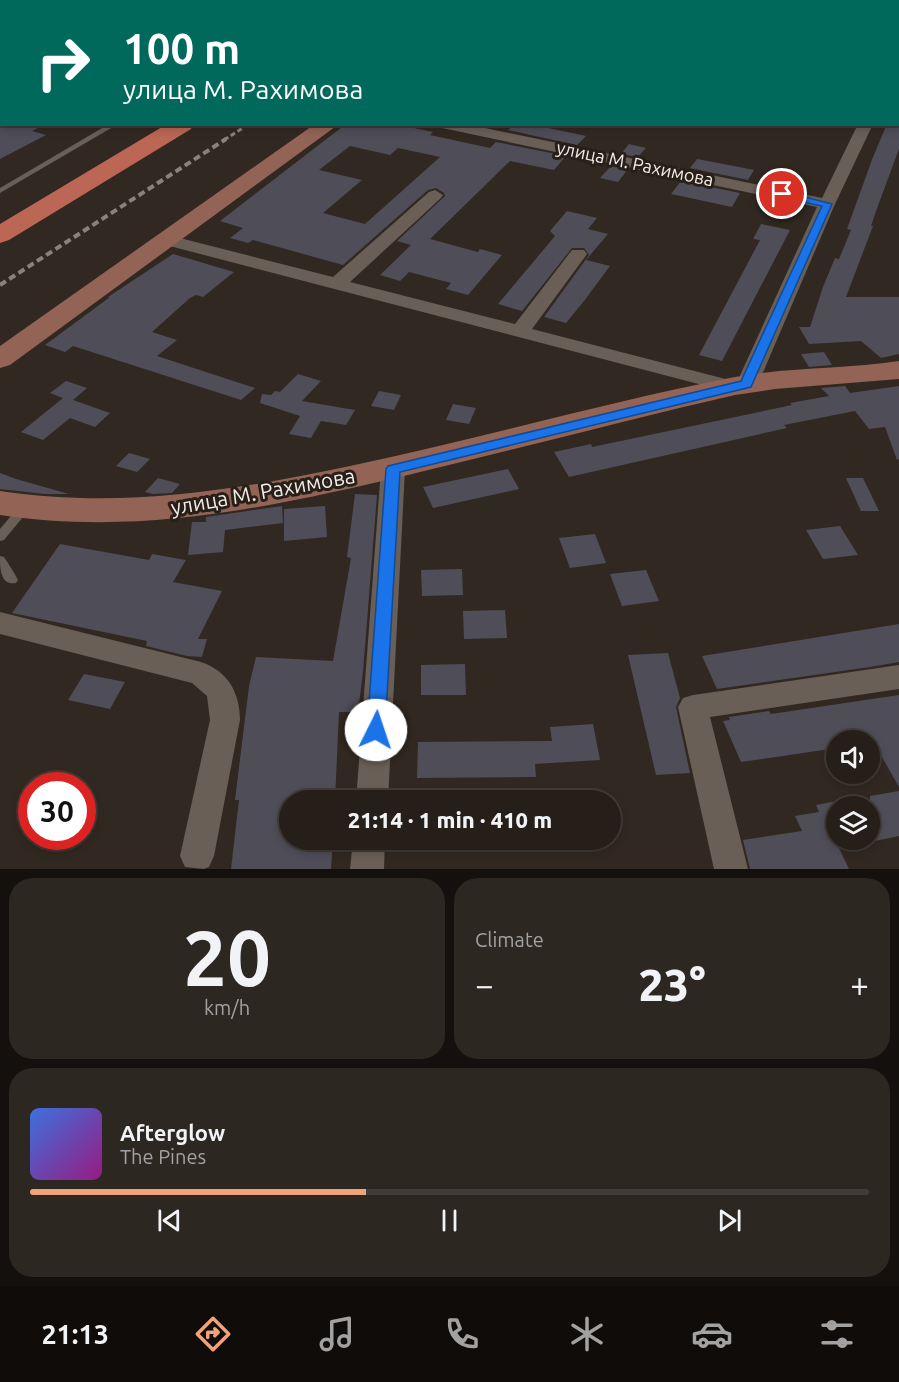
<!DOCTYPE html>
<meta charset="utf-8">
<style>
:root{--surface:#251e19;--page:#2d2722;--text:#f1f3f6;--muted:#a3a2a2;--line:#423c38;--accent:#f0a279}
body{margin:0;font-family:Ubuntu,sans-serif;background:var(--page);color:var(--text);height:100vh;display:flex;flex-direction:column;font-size:22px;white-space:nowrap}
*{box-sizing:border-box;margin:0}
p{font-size:20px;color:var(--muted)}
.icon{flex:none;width:33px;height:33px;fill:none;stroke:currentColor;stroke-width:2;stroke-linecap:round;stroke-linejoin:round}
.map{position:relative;height:869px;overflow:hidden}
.sheet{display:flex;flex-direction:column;gap:9px;padding:9px;background:#14100e;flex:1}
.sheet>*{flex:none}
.banner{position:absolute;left:0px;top:0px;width:900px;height:126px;box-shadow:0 3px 9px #0003,0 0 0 2px var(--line);background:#00695c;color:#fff;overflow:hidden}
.buttons{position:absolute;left:826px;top:730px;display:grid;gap:12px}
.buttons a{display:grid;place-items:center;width:54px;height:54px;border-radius:50%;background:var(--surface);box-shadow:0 3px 9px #0003,0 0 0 2px var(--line);font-size:30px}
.speed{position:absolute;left:18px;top:772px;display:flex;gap:12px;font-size:30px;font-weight:700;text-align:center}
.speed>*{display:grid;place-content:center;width:78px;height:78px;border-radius:50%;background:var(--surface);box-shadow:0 3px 9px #0003,0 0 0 2px var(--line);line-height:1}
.speed .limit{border:9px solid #d22;background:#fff;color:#111}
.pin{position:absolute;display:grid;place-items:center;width:51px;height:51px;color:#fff;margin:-26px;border:3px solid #fff;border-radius:50%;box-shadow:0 2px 6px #0007}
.me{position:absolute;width:66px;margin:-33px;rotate:4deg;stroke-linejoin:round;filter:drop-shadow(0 0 4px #0008)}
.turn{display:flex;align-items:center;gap:21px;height:126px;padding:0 24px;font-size:27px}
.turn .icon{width:78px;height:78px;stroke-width:2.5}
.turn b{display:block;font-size:42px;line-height:51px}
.big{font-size:45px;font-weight:800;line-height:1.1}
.sheet .widget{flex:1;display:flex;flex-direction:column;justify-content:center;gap:9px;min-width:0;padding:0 21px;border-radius:24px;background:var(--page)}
.sheet .dial{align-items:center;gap:0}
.dial b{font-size:78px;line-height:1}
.song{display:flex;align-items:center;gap:18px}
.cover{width:72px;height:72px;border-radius:9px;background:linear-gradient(135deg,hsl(220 70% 55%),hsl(310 70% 35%))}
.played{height:6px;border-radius:3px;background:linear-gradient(90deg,var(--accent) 40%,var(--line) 40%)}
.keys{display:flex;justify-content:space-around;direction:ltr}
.heat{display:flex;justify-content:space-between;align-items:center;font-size:33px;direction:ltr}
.sheet .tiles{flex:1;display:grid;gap:9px;grid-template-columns:1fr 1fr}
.widget:last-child{grid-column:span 2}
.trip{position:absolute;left:279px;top:790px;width:342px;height:60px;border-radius:30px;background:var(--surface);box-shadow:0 3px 9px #0003,0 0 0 2px var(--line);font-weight:800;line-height:60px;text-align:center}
.menu{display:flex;height:96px;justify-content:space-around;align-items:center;background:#0f0c0a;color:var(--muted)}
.menu .icon{width:42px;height:42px}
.menu .selected{color:var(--accent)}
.menu b{font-size:27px;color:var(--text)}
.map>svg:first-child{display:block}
.building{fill:#4e4d58;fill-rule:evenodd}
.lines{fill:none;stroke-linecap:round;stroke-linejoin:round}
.lane{fill:#695f57;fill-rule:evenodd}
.street{fill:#695f57;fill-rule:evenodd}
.secondary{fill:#936356;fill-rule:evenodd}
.primary{fill:#bc6655;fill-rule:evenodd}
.rail-far1{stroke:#89827c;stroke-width:3;stroke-dasharray:5 3;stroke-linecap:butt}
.rail{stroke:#89827c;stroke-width:4;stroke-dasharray:7 4;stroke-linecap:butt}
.route{fill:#1a73e8;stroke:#114b97;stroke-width:1.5}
.labels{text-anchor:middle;stroke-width:6;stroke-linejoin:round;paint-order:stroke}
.far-street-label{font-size:18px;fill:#f2ece8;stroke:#271f18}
.street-label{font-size:21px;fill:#f2ece8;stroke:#271f18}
</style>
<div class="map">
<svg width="899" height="869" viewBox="0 0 899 869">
<rect width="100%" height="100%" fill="#312821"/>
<g class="building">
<polygon points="899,98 899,149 876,211 871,226 873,226 846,297 899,297 899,354 881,358 861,341 809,344 799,327 810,327 823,287 835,258 839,259 851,230 847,229 873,157 887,124 898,124"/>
<polygon points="0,124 45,124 32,131 46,135 0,159"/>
<path d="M346 124H395L433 132 430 135 490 148 496 142 566 156 554 170 510 161 430 239 478 252 480 249 502 255 468 295 446 289 451 283 409 272 400 281 380 275 411 245 397 241 445 196 444 193 436 188 428 190 343 265 253 240 248 243 230 238 243 228 220 221ZM350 146 390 155 398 148 440 157 365 224 323 213 362 180 319 170Z"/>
<polygon points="515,124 530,124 586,136 577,145 508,130"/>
<polygon points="629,144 646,148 638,157 621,154"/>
<polygon points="697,159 739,167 754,170 748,180 690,168"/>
<polygon points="611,166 628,169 618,182 600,178"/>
<polygon points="681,181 740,193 732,207 671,194"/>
<polygon points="567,211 597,218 588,229 608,234 586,260 610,266 584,301 566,323 544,317 589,255 584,248 572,248 522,311 498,304 555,236 550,231"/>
<polygon points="761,224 790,230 722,361 699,355 760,240 753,239"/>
<polygon points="173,254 234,272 203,297 196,295 190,298 152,332 177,340 157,356 255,388 241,400 73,346 65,352 45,345 110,297 108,297"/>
<polygon points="824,352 832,365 809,367 801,354"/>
<polygon points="298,374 321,381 302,401 355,410 346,425 321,421 311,438 289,434 300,416 260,403 262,394 271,395 275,391 280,392"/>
<polygon points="66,381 87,388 73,400 110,413 95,427 70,418 43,440 21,432 63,398 50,393"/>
<polygon points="845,386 850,393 899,386 899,459 897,460 885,427 869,429 855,411 784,425 787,428 569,477 554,452 591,444 592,447 792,405 790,403 829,396 821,388"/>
<polygon points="379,391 401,395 394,410 371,406"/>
<polygon points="453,404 476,408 469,424 446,420"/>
<polygon points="129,453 150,459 137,472 116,466"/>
<polygon points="508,469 519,489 433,508 423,487"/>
<polygon points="0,473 16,479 69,494 45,494 0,489"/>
<polygon points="158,478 180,484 172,493 153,494 145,492"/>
<polygon points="846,478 863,478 879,511 861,511"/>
<polygon points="355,494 377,495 363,672 358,712 339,712 335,801 290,801 290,840 333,840 331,869 231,869 239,800 235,800 249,686 256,657 333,661 351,558 347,557"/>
<polygon points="282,506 283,523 225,530 223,552 188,555 192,522 206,522 206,517"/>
<polygon points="325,506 327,537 284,541 284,509"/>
<polygon points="840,526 858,555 823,559 806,530"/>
<polygon points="595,534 606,563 570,568 559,538"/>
<polygon points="60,544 149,560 152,554 186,560 173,582 222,591 198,639 207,639 202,657 187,656 146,646 147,641 12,613"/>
<polygon points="462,569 463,595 422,596 421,570"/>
<polygon points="646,570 659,601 622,606 610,574"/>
<polygon points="505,610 507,638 464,639 463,611"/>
<polygon points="899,624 899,662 870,667 717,689 702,656"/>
<polygon points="668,653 680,698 676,707 690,773 656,775 628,655"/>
<polygon points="465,664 466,695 421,695 421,665"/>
<polygon points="84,674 125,682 110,709 68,700"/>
<polygon points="899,695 899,787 874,743 870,743 870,741 837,741 837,748 741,762 723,721 730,720 729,717 769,711 771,714"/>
<polygon points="593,724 600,760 535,764 536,777 417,778 418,742 552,741 550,727"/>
<polygon points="899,791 899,836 870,842 870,796"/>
<polygon points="837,801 837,844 849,869 750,869 743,840 802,831 795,816 819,812 816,805"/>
</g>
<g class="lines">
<g class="lane">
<polygon points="4,0 11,0 3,2"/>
<polygon points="264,0 271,0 272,2 266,2"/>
<polygon points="312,0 319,0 311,2"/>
<rect x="0" y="42" width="2" height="4"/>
<rect x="0" y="79" width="2" height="4"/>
<polygon points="109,124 118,124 0,193 0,188"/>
<polygon points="24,504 28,505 30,508 28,511 4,540 0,541 0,529 20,505"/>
<path d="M0 556 4 557C9 565 14 572 18 580L16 583C0 586 0 568 0 556Z"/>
</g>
<g class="street">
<polygon points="769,0 784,0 785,2 770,2"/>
<polygon points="899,56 899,65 898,65 898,56"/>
<polygon points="435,124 466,124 822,198 858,124 873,124 835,204 758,384 755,389 742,389 733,393 162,244 159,240 162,236 168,235 333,277 429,192 435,190 443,195 441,198 350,282 515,324 572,250 584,250 587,254 532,329 737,382 817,207 442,128"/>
<polygon points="393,461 401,463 405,469 388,801 356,801 381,469 385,463"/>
<path d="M0 612 201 662C228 671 240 693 240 720L214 856 209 867 204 869 185 867 180 856 210 720 207 696 192 683 0 634Z"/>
<polygon points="899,665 899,689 710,717 748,869 714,869 678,707 683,698 693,695"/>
<polygon points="353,840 385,840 384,869 350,869"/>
</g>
<g class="secondary">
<polygon points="492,0 509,0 491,2"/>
<polygon points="315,124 339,124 10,365 0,368 0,346"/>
<path d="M899 361V379L775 389 735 395C626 420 518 449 408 475 272 507 141 536 0 515V491C120 509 232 491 350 466 479 439 606 402 735 377 789 367 845 369 899 361Z"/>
</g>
<g class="primary">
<polygon points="367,0 385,0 366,2"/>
<polygon points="167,124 193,124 191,129 9,240 0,243 0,224"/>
</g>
<g class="rail-far1">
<polyline points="144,0 154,2"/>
<polyline points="430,2 433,0"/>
<polyline points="224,140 249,124"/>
</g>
<polyline class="rail" points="0,285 226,139"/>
</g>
<polygon class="route" points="782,191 832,204 751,387 400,472 385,730 383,735 376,738 370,735 367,730 386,469 388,466 741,381 822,206 779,197 779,192"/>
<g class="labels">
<g class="far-street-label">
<text transform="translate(635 164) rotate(12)" y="6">улица М. Рахимова</text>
</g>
<g class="street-label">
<text transform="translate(263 492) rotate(-10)" y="7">улица М. Рахимова</text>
</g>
</g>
</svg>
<div class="buttons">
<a><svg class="icon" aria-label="sound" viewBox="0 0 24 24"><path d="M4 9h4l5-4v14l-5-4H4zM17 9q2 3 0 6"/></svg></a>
<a><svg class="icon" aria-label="layers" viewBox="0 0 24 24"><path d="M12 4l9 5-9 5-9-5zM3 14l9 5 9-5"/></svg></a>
</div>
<div class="speed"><div class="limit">30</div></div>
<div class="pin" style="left:782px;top:194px;background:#d93025"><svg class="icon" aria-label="arrive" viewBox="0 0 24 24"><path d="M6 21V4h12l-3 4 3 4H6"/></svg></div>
<svg class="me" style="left:376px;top:730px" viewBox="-20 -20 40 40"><circle r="19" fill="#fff"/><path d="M0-13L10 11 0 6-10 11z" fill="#1a73e8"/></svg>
<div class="trip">21:14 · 1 min · 410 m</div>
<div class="banner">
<div class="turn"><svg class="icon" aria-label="right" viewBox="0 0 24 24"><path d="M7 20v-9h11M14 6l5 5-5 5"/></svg><div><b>100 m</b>улица М. Рахимова</div></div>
</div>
</div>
<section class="sheet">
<div class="tiles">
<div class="widget dial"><b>20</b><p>km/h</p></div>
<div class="widget"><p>Climate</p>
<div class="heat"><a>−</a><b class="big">23°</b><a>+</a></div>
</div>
<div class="widget">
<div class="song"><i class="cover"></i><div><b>Afterglow</b><p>The Pines</p></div></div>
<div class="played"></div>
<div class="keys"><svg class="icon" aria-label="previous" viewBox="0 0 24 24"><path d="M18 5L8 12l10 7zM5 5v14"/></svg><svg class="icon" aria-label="pause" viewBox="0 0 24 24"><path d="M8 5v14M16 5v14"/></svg><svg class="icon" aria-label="next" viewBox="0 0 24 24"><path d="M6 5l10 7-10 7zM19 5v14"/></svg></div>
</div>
</div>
</section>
<nav class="menu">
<b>21:13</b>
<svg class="icon selected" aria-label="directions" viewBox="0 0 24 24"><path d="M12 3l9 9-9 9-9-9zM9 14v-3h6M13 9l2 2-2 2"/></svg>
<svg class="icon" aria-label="music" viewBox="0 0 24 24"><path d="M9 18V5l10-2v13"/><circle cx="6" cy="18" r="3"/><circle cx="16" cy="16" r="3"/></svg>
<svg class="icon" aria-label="phone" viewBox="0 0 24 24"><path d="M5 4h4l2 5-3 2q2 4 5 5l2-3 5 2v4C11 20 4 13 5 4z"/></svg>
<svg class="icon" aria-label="climate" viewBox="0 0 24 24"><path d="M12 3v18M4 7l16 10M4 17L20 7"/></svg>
<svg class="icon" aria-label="car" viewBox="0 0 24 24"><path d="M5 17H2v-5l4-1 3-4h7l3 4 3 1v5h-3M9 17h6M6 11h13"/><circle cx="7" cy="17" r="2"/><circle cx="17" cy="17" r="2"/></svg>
<svg class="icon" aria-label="filters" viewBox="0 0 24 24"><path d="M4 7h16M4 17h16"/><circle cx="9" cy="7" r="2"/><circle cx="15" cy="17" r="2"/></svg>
</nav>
